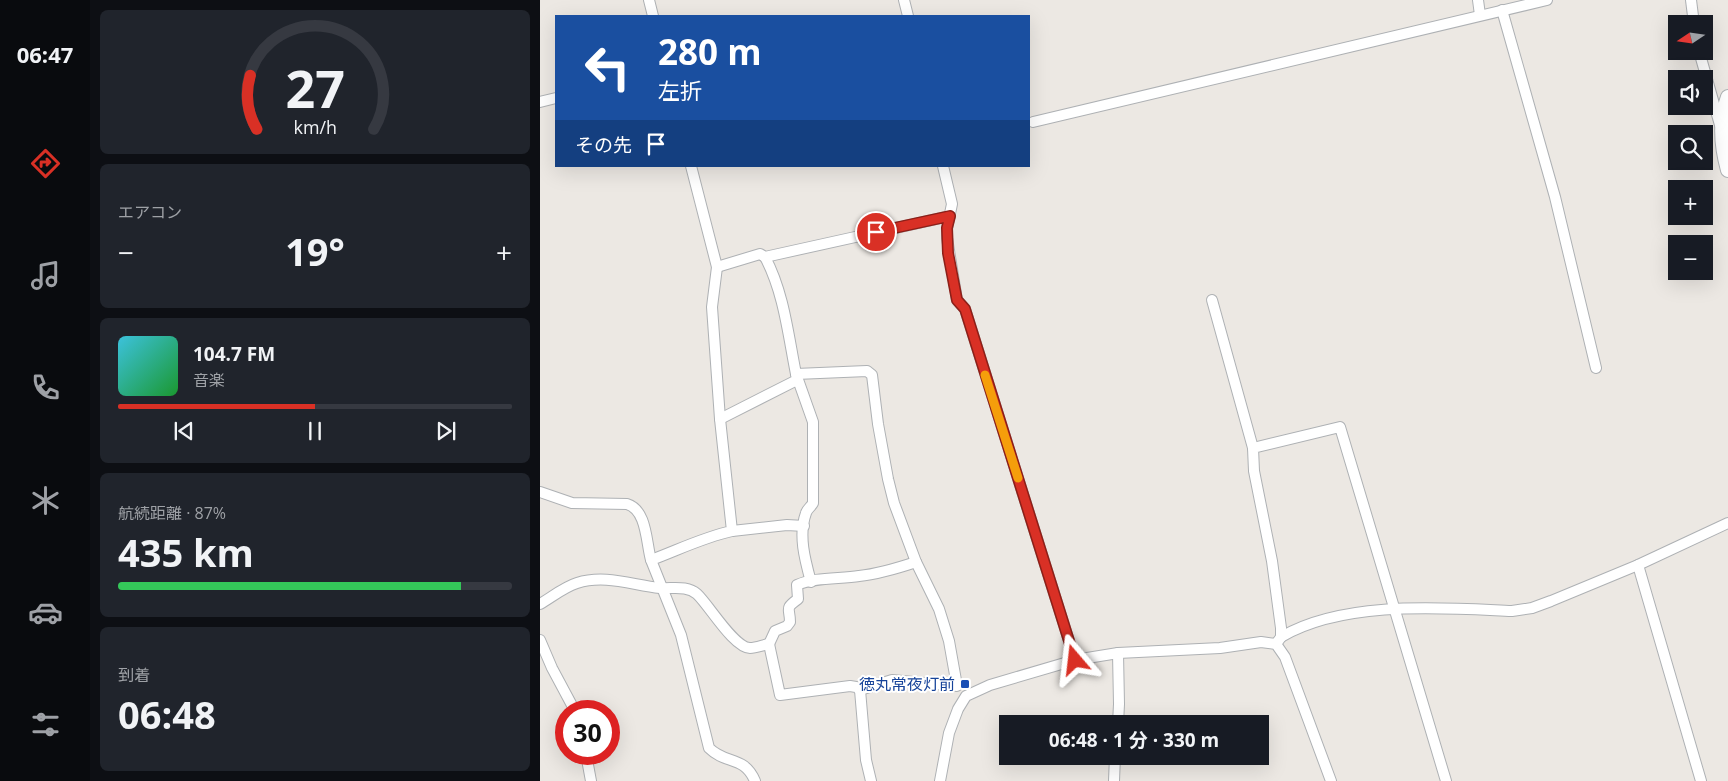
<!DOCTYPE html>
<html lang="ja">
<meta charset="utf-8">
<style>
:root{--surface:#171b24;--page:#20242c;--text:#f1f3f6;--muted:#9ea1a6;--line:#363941;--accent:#d93025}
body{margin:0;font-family:"Open Sans","Noto Sans JP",sans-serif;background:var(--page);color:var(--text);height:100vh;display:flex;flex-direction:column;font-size:19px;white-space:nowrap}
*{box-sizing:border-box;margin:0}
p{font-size:16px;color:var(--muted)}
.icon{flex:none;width:28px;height:28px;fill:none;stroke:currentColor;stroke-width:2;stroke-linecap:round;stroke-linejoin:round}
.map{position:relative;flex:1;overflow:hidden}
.sheet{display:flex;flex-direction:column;gap:10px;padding:10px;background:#0d0f14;width:450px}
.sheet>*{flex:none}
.top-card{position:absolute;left:15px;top:15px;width:475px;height:152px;border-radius:0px;box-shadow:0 5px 20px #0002;background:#1a4fa0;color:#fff;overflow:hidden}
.needle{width:32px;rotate:257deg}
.buttons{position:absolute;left:1128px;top:15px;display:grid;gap:10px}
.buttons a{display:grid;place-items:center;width:45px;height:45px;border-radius:0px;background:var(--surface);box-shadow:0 5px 20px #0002;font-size:25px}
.speed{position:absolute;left:15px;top:700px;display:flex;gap:10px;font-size:25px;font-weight:700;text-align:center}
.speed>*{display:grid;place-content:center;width:65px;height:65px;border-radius:50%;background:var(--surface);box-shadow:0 5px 20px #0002;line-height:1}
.speed .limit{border:8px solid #d22;background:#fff;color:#111}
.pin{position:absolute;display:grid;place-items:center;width:42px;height:42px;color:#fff;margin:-21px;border:2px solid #fff;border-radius:50%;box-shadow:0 1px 5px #0007}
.me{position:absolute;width:55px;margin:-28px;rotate:343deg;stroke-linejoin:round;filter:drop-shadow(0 0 4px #0008)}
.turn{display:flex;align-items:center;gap:18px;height:105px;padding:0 20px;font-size:22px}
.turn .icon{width:65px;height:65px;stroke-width:2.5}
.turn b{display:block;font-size:35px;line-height:42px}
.then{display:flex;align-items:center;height:48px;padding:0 20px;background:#0003;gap:10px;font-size:19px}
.big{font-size:38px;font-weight:700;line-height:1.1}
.sheet .widget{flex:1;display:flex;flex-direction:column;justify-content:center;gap:8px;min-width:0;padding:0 18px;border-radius:8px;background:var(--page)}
.sheet .dial{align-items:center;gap:0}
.dial svg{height:130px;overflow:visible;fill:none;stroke:var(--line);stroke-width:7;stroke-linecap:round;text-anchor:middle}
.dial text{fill:var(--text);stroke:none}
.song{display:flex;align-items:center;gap:15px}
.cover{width:60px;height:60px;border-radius:8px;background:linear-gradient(135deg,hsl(190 70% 55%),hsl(130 70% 35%))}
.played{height:5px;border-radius:2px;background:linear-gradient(90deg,var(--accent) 50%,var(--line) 50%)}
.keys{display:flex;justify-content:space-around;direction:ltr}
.heat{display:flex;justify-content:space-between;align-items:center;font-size:28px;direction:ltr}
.charge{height:8px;border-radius:4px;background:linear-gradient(90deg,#34c759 87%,var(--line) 0)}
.trip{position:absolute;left:459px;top:715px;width:270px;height:50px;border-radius:0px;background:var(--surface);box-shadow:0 5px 20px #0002;font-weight:700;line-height:50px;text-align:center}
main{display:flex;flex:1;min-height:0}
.dock{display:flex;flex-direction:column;width:90px;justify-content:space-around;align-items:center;background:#090b0e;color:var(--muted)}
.dock .icon{width:35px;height:35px}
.dock .current{color:var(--accent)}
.dock b{font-size:22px;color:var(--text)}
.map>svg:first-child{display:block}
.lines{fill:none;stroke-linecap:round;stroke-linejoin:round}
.minor-casing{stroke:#aeb1b4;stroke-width:12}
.secondary-casing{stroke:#afb3b6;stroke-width:16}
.minor{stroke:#fff;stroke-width:10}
.secondary{stroke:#fff;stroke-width:14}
.route-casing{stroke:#8d1f18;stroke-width:12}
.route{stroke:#d93025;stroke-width:9}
.slow{stroke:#f59e0b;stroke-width:9}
.transit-dot{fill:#1a4fb4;stroke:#fff;stroke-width:2}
.labels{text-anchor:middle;stroke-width:4;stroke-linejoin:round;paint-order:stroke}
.transit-label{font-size:16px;fill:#164399;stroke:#fff;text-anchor:end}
</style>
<main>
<nav class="dock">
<b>06:47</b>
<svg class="icon current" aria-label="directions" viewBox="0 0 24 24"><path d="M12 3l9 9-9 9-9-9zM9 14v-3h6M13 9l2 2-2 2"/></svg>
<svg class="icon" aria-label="music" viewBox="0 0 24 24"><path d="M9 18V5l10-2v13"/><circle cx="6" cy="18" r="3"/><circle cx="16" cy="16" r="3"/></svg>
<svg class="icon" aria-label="phone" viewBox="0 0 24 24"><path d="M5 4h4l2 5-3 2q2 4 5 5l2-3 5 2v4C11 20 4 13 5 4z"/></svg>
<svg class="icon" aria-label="climate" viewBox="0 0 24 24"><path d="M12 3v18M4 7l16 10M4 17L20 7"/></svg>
<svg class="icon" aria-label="car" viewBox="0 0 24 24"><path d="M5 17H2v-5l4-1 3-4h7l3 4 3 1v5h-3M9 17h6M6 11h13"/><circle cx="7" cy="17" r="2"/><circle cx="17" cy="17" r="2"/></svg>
<svg class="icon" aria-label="filters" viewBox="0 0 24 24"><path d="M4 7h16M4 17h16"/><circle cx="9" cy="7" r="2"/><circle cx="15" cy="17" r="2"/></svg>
</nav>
<section class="sheet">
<div class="widget dial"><svg viewBox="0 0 100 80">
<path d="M14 69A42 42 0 1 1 86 69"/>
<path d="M14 69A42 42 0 0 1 10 36" stroke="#d93025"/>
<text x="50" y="56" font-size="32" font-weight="700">27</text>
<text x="50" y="72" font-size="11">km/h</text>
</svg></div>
<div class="widget"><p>エアコン</p>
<div class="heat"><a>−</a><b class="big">19°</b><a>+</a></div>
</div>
<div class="widget">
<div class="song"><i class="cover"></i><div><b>104.7 FM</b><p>音楽</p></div></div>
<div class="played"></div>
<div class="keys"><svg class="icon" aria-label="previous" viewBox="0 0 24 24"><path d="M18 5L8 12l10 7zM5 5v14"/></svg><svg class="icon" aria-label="pause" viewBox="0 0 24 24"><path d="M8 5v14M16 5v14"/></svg><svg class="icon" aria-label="next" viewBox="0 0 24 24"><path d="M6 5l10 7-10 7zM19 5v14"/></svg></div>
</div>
<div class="widget"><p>航続距離 · 87%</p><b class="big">435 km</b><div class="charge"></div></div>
<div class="widget"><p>到着</p><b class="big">06:48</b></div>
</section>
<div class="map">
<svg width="1188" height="781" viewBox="0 0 1188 781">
<rect width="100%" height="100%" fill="#ece8e3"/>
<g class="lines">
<g class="minor-casing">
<g id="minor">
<polyline points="109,0 113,16"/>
<polyline points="364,0 368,16"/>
<polyline points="938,0 940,15"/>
<polyline points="1151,0 1154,24"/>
<polyline points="962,10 1015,197 1056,368"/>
<polyline points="1159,51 1180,125"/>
<polyline points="0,102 16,98"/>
<polyline points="493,122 1007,0"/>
<path d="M151 166 177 267 172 307 180 419 192 531C164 537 138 550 111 560L141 635 169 748C186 765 204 755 215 781"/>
<polyline points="403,166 412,204 407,228 407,238 417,300 425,309 535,660"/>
<polyline points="177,267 220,254 225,257 410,216"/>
<polyline points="672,300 713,448"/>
<path d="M256 374 273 422V503C271 507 267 509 266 513 258 535 265 560 271 582"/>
<polyline points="180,419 257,380"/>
<path d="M0 492 32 503 87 504C107 510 106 542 111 560"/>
<polyline points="192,531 247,525 264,526"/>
<polyline points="1098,565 1161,781"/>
<path d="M0 604C12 597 24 587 37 583 65 574 92 585 120 588 132 589 147 585 157 594 169 605 194 648 210 648 216 648 223 645 229 644L240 695 310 686 316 687 320 690 352 680 417 686 409 641 399 609 376 562 354 503 348 479 338 424 332 375 327 371 256 374C248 334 244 293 225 257"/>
<path d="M741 637C804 600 902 608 972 611L992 608 1011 601 1098 565 1188 523"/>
<polyline points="0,640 12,668 35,711"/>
<path d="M229 644 235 631 247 626 250 622C250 608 244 609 258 599L257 585C274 577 301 579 319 576 339 574 358 568 376 562"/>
<polyline points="736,644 741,637 741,628 732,561 714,471 713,448 800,427 906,781"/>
<polyline points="578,653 579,704 578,724"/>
<polyline points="320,690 326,760 331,781"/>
<polyline points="46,754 51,781"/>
<polyline points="400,781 409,733 418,709 426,696 450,685 535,660 578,653 680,648 721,642 736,644 745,657 791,781"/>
<polyline points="574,781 575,756"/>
</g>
</g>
<g class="secondary-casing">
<path id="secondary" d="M1188 97C1179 121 1181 145 1188 170"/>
</g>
<use href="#minor" class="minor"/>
<use href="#secondary" class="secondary"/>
</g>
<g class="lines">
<g class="route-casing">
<polyline id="route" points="336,232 410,216 407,228 408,253 417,300 425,309 535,660"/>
</g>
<use href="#route" class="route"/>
<polyline class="slow" points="445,375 478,478"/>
</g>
<rect class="transit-dot" x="420" y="679" width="10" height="10" rx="2.5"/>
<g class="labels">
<g class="transit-label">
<text x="415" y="690">徳丸常夜灯前</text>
</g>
</g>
</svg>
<div class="buttons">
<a><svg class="needle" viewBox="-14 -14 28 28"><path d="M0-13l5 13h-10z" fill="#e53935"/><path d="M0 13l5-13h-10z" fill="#9ea1a6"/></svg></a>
<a><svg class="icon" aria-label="sound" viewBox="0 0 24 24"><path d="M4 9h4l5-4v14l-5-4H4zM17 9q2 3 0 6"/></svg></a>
<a><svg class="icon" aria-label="search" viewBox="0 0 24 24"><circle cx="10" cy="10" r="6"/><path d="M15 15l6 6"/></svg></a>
<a>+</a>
<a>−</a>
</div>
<div class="speed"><div class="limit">30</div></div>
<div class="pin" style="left:336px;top:232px;background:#d93025"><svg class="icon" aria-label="arrive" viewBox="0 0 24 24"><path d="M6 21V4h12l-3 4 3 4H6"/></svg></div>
<svg class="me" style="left:535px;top:660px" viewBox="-20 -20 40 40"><path d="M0-17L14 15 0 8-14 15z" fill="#d93025" stroke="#fff" stroke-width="4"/></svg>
<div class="trip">06:48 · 1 分 · 330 m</div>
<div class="top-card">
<div class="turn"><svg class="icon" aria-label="left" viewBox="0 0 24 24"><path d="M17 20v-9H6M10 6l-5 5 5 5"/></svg><div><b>280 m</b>左折</div></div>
<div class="then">その先<svg class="icon" aria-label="arrive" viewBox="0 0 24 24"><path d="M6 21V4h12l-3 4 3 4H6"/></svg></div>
</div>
</div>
</main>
